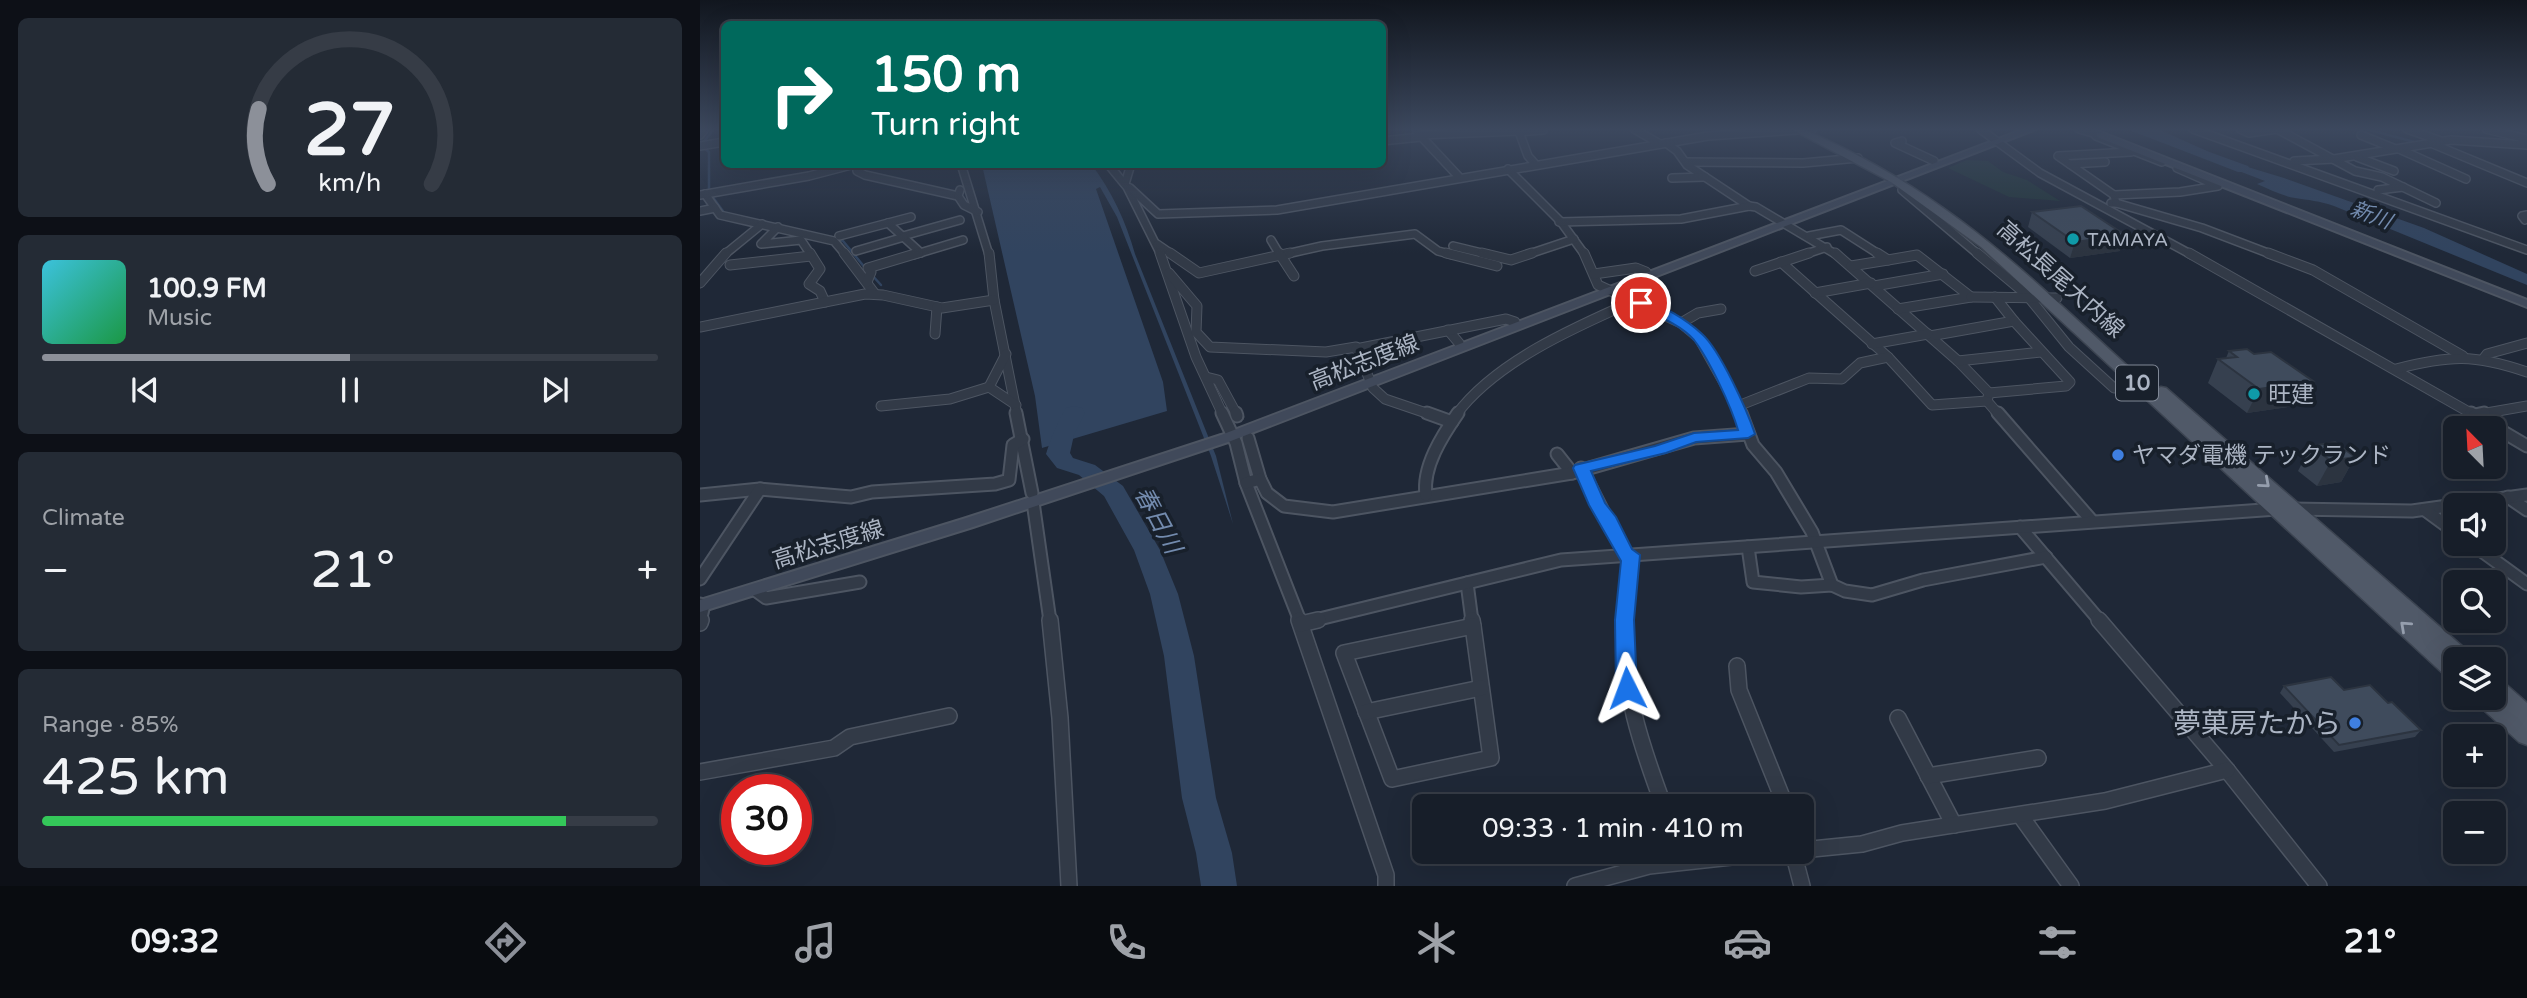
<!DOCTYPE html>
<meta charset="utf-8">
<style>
:root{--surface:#171e29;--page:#242b35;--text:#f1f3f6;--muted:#9ea2a8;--line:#363c46;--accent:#8c9099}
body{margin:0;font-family:"Varela Round","Noto Sans JP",sans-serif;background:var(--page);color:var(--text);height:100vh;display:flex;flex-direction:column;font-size:26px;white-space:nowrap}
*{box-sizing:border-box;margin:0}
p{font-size:23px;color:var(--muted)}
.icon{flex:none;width:38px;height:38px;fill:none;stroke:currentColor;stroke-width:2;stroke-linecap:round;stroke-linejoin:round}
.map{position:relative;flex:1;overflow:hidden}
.details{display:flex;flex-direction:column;gap:18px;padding:18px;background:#0d1017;width:700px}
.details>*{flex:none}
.guide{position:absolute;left:21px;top:21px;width:665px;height:147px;border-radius:10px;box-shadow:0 7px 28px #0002,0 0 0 2px var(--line);background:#00695c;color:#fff;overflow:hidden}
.needle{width:46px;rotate:336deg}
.fabs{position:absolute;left:1743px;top:416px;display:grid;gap:14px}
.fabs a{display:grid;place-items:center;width:63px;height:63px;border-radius:10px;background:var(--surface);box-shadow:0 7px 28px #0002,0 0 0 2px var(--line);font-size:35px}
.speed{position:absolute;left:21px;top:774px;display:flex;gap:14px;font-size:35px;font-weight:700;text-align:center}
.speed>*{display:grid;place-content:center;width:91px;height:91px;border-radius:50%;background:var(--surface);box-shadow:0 7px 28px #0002,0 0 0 2px var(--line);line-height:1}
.speed .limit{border:10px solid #d22;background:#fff;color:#111}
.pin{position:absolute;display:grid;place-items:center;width:60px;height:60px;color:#fff;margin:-30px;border:4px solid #fff;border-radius:50%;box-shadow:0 2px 7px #0007}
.me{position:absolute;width:77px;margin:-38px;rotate:357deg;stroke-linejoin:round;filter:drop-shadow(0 0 5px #0008)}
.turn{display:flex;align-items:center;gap:24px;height:147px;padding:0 35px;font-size:32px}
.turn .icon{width:91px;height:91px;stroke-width:2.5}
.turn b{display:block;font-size:49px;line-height:60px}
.big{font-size:52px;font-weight:600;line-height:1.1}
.details .widget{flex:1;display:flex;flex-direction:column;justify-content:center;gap:10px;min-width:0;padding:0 24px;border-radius:10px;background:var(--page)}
.details .dial{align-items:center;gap:0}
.dial svg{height:182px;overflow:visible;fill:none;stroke:var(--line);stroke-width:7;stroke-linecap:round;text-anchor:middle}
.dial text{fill:var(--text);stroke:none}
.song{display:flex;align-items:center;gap:21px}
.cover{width:84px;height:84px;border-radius:10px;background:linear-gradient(135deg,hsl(190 70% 55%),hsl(140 70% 35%))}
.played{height:7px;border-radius:4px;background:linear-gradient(90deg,var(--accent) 50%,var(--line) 50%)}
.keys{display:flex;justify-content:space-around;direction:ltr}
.heat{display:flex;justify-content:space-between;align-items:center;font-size:38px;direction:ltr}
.charge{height:10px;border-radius:5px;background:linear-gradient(90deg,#34c759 85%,var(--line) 0)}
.trip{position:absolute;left:712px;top:794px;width:402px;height:70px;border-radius:10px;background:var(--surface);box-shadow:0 7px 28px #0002,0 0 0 2px var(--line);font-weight:600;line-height:70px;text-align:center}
.menu{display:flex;height:112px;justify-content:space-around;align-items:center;background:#090c10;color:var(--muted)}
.menu .icon{width:49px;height:49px}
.menu .current{color:var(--accent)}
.menu b{font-size:32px;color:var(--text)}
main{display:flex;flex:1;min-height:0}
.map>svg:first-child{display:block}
.green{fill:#213538}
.water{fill:#31445f}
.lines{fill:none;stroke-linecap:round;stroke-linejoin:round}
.stream{stroke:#31445f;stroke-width:2.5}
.river{fill:#31445f;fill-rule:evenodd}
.street-far3-casing{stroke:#4d5562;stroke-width:10}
.street-far2-casing{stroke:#4d5562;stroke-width:11}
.street-far1-casing{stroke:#4d5562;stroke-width:15}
.street-casing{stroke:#4d5562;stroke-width:18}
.secondary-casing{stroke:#4d5562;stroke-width:4}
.primary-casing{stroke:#3c4451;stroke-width:3}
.street-far3{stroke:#323a47;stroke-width:7}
.street-far2{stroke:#323a47;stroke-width:9}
.street-far1{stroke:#323a47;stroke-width:11}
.street{stroke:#323a47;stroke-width:15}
.secondary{fill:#40495a;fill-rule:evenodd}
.primary{fill:#505968;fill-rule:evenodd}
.wall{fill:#36404f}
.shaded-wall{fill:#2c3440}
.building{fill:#3f4b5c;stroke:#2c3440;stroke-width:2}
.oneway{stroke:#959ead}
.route{fill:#1a73e8;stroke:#114b97;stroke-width:2}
.culture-dot{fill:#0f9aa8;stroke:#18202b;stroke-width:2.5}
.shop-dot{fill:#3f7fe0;stroke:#18202b;stroke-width:2.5}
.labels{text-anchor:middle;stroke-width:7;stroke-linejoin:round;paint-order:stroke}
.far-poi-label{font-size:19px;fill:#acb5c4;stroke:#18202b;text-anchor:start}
.far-water-label{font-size:21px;font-style:italic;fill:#738bae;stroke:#18202b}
.shield{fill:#18202b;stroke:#808896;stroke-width:2}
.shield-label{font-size:21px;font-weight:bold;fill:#acb5c4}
.street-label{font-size:23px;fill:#acb5c4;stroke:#18202b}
.poi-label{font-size:23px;fill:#acb5c4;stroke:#18202b;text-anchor:start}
.water-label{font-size:24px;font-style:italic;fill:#738bae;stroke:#18202b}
.near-poi-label{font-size:28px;fill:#acb5c4;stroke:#18202b;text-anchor:end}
</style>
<main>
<section class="details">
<div class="widget dial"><svg viewBox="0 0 100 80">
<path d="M14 69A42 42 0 1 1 86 69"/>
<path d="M14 69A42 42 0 0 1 10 36" stroke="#8c9099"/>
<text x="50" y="56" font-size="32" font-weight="700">27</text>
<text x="50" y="72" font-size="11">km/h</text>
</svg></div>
<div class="widget">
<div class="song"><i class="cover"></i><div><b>100.9 FM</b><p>Music</p></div></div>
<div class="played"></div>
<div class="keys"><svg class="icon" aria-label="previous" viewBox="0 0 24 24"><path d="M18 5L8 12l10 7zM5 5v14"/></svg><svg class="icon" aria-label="pause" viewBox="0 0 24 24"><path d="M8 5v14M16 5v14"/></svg><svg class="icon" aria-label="next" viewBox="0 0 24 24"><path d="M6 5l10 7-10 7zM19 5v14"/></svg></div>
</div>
<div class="widget"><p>Climate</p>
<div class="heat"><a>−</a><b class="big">21°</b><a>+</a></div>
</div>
<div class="widget"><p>Range · 85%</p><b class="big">425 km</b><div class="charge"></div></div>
</section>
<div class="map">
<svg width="1827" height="886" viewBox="0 0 1827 886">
<rect width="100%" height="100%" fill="#1f2837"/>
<polygon class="green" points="1267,160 1288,161 1303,172 1327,180 1360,201 1309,197 1248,168"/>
<g class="water">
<polygon points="1427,129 1458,129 1509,152 1505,154 1510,156 1496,155"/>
<path d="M1518 158 1584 178 1724 228 1827 274V285L1634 206C1620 201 1608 200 1595 198 1582 196 1569 189 1557 184L1565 181 1510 160Z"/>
<path d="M391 164C412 191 426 222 435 254L516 456 533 524 511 456 417 217 400 187 396 189 463 382 467 411 342 448 335 396 282 165Z"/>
</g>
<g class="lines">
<g class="stream">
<polyline points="1666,129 1718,143"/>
<polyline points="1,145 14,129"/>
<polyline points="3,147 9,152 9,192 25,214"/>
<polyline points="131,237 143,241 166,269"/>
<polyline points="171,274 181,285"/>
</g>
<g class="river">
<polygon points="1427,129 1446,129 1548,166 1550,169 1548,172 1538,172"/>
<path d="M374 406 382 408 385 413 374 435 370 453 373 458 395 465 423 486 460 550 478 594 494 656 516 798 532 853 537 886H501L496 853 482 798 464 656 450 594 434 550 404 496 379 475 357 468 346 454C351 438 357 423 366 408Z"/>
</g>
<g class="street-far3-casing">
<g id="street-far3">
<polyline points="818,129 828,156 836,165"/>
<polyline points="934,129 960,144"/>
<polyline points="1280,129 1340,173 1492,255"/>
<polyline points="1379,129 1400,135"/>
<polyline points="1493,129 1827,250"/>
<polyline points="1540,129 1549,133 1577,129 1655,171 1682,177 1736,203"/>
<polyline points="1707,129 1741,141"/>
<polyline points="1786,129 1827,139"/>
<polyline points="717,132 759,177"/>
<polyline points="819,132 843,130"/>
<polyline points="0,135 5,129"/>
<polyline points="720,135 819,131"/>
<polyline points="1661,135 1693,148"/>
<polyline points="1396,136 1462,162"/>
<polyline points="682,141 721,137"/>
<polyline points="1202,141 1195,143 1234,161"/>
<polyline points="966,143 977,151 987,165 1049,206"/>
<polyline points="1733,144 1827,183"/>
<polyline points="0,146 24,142"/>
<polyline points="1699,149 1766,179"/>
<polyline points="1657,157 1694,171"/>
<polyline points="1594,161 1634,159 1751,140 1827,145"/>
<polyline points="986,162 1103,163 1158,158"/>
<polyline points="156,164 157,171 165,175 258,196"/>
<polyline points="261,164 289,255"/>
<polyline points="408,164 427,187 461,255"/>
<polyline points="1370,164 1405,162"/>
<polyline points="808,169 861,222 885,255"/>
<polyline points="972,178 1005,177"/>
<polyline points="425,184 431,164"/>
<polyline points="430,188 458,214 577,210 1008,136 1113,129"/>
<polyline points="260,190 258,196 264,205 278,212"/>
<polyline points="1202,190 1279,255"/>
<polyline points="1678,190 1703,187"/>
<polyline points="5,194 20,215 134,241 146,255"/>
<polyline points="0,195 109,176 155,164"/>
<polyline points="1414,195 1358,156 1431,152"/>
<polyline points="1411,203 1416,203 1414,195 1480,192 1518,186 1477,168"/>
<polyline points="1416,203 1502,228 1573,255"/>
<polyline points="0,211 15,208"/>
<polyline points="1825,220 1822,216 1827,215"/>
<polyline points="859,222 981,219 1049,206 1056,207 1137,255"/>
<polyline points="188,223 221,253"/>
<polyline points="78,227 61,244 101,240 111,255"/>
<polyline points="139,236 211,217"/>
<polyline points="203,236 260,220"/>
<polyline points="1109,236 1141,230 1180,255"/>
<polyline points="571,240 580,255"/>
<polyline points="457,244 473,255"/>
<polyline points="753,246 790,255"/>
<polyline points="156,251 204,237"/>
<polyline points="24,255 62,224"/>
<polyline points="213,255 263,240"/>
<polyline points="582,255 622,246 715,234 738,251 753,255"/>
<polyline points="826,255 874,239"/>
<polyline points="1103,255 1127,247"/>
</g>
</g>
<g class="street-far2-casing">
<g id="street-far2">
<polyline points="110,253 120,269 109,284 120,291 125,302"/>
<polyline points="144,253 175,294"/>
<polyline points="289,253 294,300 317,415"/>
<polyline points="460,253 496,357 523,415"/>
<polyline points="470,253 499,273 590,253"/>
<polyline points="579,253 594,276"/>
<polyline points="746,253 797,266"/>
<polyline points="782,253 811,260 832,253"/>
<polyline points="884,253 898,285 981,323 999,338 1042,415"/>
<polyline points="1135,253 1258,361 1289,393 1287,401 1299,415"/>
<polyline points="1277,253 1326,294 1369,347 1414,388"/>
<polyline points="1489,253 1774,415"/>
<polyline points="1568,253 1613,270 1763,356"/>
<polyline points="1188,260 1217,255 1271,297 1198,309"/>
<polyline points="1081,262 1188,357 1232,405 1287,401"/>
<polyline points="30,265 111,256"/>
<polyline points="1151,266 1188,260 1177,253"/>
<polyline points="1055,271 1109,253"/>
<polyline points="469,273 497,306 496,332 510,347 626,352 656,347 673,388 685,399 732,415"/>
<polyline points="894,274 936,268 946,272"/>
<polyline points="167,282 171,272 168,268 218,253"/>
<polyline points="0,283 26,253"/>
<polyline points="1174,286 1243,274"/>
<polyline points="1115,293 1171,283"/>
<polyline points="1271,297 1357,298"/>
<polyline points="981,323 998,313 1021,309"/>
<polyline points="0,327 165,294 183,295 242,308 294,300"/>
<polyline points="748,330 759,343"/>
<polyline points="235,334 237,307"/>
<polyline points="1230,336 1314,321 1295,297"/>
<polyline points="1172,344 1228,334"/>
<polyline points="656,349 806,319 815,322"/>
<polyline points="306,354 289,387 316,405"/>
<polyline points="1784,358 1787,354 1827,343"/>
<polyline points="1258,361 1341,352"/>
<path d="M1696 369C1750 355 1774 354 1827 372"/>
<polyline points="506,377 518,380 537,415"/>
<polyline points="1289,393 1366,386 1370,382 1314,321"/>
<polyline points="181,406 250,399 289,387"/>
<polyline points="1038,406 1109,378 1142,379 1160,363 1188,357"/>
<path d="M756 415C795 362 875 327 934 301"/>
<polyline points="1775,415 1827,406"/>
</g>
</g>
<g class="street-far1-casing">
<g id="street-far1">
<polyline points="316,413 332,493"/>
<polyline points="522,413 536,443 546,483 600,621"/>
<polyline points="536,413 537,416"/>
<polyline points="727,413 752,422"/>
<polyline points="1041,413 1053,445 1076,472 1112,532 1132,585"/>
<polyline points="1298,413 1392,521"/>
<polyline points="1771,413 1827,446"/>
<polyline points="1775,415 1784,413"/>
<polyline points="548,438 560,479"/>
<polyline points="857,454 872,473"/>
<polyline points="881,468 926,556"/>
<polyline points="546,483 560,479 567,493 584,506 633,512 872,473 994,438 1048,434"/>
<polyline points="0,495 60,489 151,497 172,492 295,484 309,480 313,445 323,439"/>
<path d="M726 495C722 467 742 436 758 413"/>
<polyline points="1808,497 1827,510"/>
<polyline points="333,502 350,621"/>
<polyline points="1593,509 1712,511 1827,495"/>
<polyline points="1725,510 1755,532"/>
<polyline points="1320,527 1400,621"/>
<polyline points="1772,544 1827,584"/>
<polyline points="1048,547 1053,582 1101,587 1132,585 1145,591 1172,595 1223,580 1346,557"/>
<polyline points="0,579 60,489"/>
<polyline points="767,583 772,621"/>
<polyline points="55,590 66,598 160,582"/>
<polyline points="0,604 4,605 0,621"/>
<polyline points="611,621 861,560 1577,509"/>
<polyline points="924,621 930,555"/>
</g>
</g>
<g class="street-casing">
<g id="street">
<polyline points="350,620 360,718 369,886"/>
<polyline points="599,620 686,875 686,886"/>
<polyline points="772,620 773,626"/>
<path d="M924 620C921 687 941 745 964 807"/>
<polyline points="1399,620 1527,770 1619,886"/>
<polyline points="0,623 1,620"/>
<polyline points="601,624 618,620"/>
<polygon points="773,626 791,758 692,779 644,653"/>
<polyline points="1037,666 1039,690 1086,807"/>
<polyline points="666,712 781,688"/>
<polyline points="1198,718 1254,825"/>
<polyline points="0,772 134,748 150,737 249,716"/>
<polyline points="1228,776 1338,758"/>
<polyline points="1320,815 1371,886"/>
<polyline points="1102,850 1162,844 1202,833 1405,801 1527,770"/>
<polyline points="1093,852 1102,886"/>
<polyline points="875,886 949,866 1077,852"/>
</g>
</g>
<g class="secondary-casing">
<g id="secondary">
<polygon points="1324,129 1336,129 531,441 273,527 0,612 0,600 263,519 521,435"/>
<polygon points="1397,133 1403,133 1827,300 1827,307 1397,137"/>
</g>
</g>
<g class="primary-casing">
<g id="primary">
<path d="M1091 129H1103C1153 151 1200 177 1243 208 1319 261 1385 329 1454 390L1461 387 1466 388 1771 654 1774 660H1755V680L1748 678 1281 247 1191 182Z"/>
<polygon points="1794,678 1801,680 1827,703 1827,745 1819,742 1777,704 1774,698 1794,698"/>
</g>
</g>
<use href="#street-far3" class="street-far3"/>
<use href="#street-far2" class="street-far2"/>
<use href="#street-far1" class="street-far1"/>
<use href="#street" class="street"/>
<use href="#secondary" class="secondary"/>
<use href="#primary" class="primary"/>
</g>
<g class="wall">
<polygon points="1332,212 1420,251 1370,258 1328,227"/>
<polygon points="1529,351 1554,354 1613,381 1601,405 1547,413 1508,383 1518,359 1526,358"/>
<polygon points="1611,446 1655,457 1641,482 1617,486 1598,471"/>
<polygon points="1584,686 1644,690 1688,703 1721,730 1715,737 1634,752 1580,693"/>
</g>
<g class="shaded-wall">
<polygon points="1425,235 1420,251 1370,258 1375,242"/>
<polygon points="1613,381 1601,405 1547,413 1559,389"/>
<polygon points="1655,457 1641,482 1617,486 1631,461"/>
</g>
<g class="building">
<polygon points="1381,206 1425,235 1375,242 1332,212"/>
<polygon points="1547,349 1554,354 1571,352 1613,381 1559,389 1518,359 1537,357 1529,351"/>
<polygon points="1635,442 1655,457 1631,461 1611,446"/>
<polygon points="1631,677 1644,690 1670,685 1688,703 1692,702 1721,730 1639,745 1584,686"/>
</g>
<defs><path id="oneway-chevron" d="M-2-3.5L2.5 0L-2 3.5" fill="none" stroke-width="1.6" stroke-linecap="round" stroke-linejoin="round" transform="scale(1.75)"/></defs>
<g class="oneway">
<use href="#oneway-chevron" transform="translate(1565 483) rotate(41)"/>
<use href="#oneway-chevron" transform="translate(1705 626) rotate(-138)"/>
</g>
<linearGradient id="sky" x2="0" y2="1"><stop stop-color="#11161e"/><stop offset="0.51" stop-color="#3c485e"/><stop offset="1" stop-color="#3c485e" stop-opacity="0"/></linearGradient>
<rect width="1827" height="253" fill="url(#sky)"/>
<path class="route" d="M941 299C962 305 986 319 1002 334 1020 350 1047 410 1055 434L1048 438 996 442 966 453 891 471 905 503 916 517 932 549 940 555 934 620 937 688 934 694 927 697 919 694 916 688 915 620 921 561 889 505 873 468 875 465 955 446 994 433 1038 430C1031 406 1009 359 994 340 980 324 955 315 936 306L934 303Z"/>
<g class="culture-dot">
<circle cx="1373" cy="239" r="7"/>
<circle cx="1554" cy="394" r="7"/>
</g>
<g class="shop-dot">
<circle cx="1418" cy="455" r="7"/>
<circle cx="1655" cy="723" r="7"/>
</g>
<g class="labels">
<g class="far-poi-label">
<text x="1387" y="246">TAMAYA</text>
</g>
<g class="far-water-label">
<text transform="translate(1671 215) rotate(21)" y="7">新川</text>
</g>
<rect class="shield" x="1416" y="365.5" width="42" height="35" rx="5"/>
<g class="shield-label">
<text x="1437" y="390">10</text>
</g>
<g class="street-label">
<text transform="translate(1361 279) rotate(42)" y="8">高松長尾大内線</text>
<text transform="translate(664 362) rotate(-21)" y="8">高松志度線</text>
<text transform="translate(128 544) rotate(-17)" y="8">高松志度線</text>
</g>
<g class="poi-label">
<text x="1568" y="402">旺建</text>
<text x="1432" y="463">ヤマダ電機 テックランド</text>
</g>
<g class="water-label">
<text transform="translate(458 520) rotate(62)" y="8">春日川</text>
</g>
<g class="near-poi-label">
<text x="1641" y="733">夢菓房たから</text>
</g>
</g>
</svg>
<div class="fabs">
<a><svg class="needle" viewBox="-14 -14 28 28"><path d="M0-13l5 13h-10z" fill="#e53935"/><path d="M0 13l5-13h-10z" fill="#9ea2a8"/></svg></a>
<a><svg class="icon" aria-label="sound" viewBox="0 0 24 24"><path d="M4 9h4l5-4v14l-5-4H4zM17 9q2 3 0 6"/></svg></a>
<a><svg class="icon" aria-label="search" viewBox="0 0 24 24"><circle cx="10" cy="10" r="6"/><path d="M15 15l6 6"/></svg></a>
<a><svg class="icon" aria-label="layers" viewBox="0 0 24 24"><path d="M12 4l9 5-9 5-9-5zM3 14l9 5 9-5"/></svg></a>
<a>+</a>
<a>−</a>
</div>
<div class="speed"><div class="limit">30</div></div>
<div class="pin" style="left:941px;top:303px;background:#d93025"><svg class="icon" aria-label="arrive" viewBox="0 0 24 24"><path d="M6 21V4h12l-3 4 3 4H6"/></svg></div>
<svg class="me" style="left:927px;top:688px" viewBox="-20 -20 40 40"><path d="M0-17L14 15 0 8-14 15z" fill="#1a73e8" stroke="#fff" stroke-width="4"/></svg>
<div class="trip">09:33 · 1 min · 410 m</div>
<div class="guide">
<div class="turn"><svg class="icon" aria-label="right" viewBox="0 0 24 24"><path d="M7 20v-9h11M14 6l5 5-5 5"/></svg><div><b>150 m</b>Turn right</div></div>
</div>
</div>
</main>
<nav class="menu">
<b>09:32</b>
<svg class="icon current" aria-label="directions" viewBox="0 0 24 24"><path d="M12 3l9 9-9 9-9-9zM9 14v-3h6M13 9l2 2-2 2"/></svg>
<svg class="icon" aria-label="music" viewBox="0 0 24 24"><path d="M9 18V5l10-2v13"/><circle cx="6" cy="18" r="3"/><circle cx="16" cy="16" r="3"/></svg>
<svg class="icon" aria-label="phone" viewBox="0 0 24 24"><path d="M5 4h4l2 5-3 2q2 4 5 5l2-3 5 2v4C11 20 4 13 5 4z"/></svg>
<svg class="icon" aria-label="climate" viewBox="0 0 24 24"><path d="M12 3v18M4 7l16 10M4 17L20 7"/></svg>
<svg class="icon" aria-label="car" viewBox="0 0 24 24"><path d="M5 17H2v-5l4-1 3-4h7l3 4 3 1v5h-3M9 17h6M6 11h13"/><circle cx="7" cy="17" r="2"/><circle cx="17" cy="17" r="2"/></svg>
<svg class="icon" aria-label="filters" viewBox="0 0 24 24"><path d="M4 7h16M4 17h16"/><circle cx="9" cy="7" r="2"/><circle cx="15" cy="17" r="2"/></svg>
<b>21°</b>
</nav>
